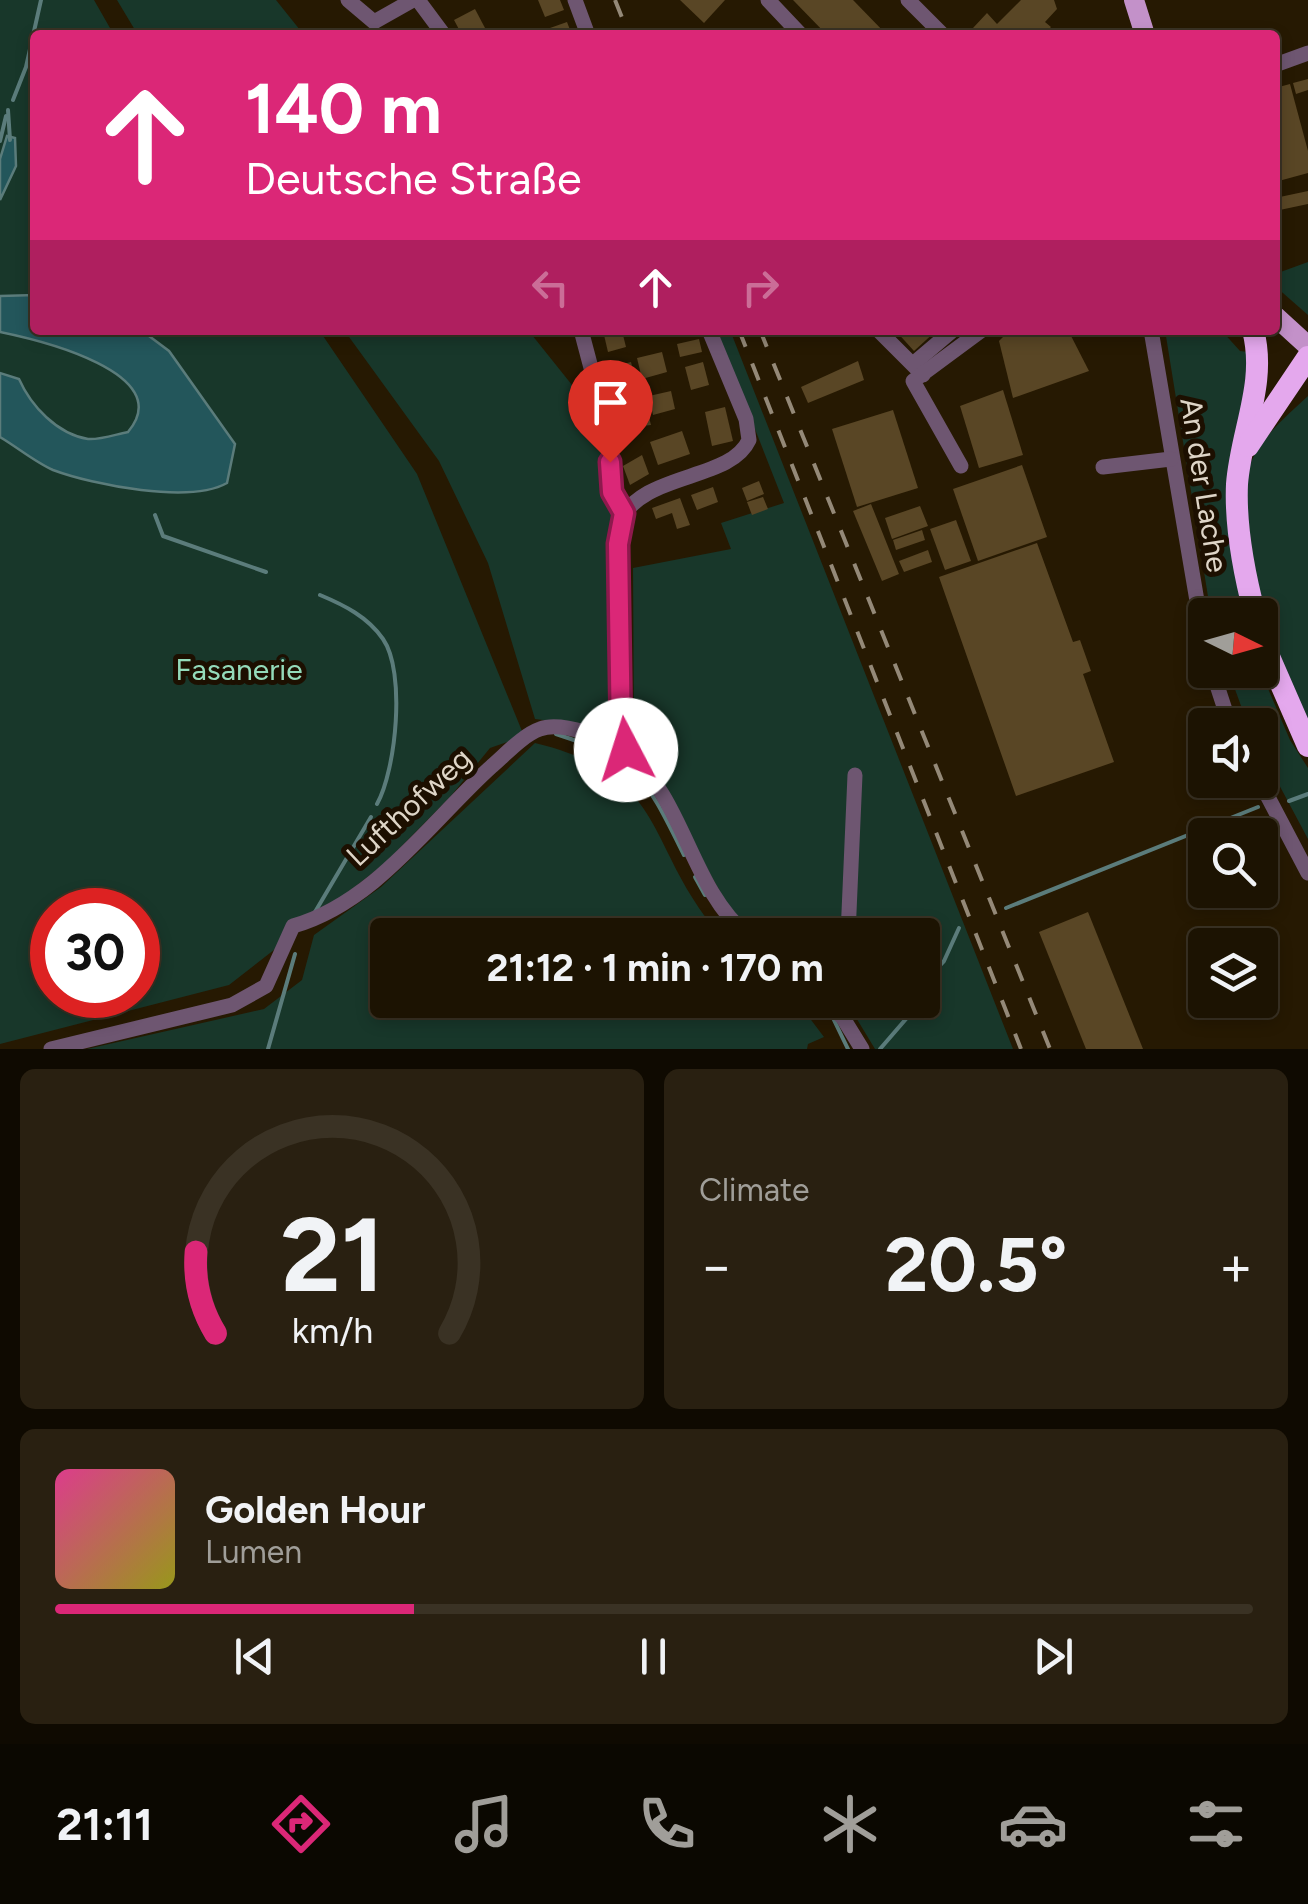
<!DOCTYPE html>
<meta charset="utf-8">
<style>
:root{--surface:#1c1302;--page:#292011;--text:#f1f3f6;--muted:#a09e99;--line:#3a3224;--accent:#db2777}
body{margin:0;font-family:Figtree,sans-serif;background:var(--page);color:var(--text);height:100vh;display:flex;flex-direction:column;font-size:38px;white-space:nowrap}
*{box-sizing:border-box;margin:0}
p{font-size:32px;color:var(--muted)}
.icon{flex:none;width:55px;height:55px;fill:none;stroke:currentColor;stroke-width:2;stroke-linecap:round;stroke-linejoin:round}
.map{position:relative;height:1049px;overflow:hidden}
.panel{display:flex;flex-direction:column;gap:20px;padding:20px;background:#0f0a01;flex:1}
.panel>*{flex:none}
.banner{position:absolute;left:30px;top:30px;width:1250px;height:305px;border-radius:10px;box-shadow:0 5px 15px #0003,0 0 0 2px var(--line);background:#db2777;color:#fff;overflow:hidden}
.needle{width:65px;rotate:95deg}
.controls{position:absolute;left:1188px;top:598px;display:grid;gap:20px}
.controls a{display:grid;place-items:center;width:90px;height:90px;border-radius:10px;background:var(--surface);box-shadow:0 5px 15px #0003,0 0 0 2px var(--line);font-size:50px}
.speed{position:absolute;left:30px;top:888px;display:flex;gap:20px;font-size:50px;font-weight:700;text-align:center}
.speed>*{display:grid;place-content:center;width:130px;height:130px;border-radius:50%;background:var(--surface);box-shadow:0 5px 15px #0003,0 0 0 2px var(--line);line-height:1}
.speed .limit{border:15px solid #d22;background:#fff;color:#111}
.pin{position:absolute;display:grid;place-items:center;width:85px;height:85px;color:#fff;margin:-102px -42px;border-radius:50% 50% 50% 0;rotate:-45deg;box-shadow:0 0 10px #0007}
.pin .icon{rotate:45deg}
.me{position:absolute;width:110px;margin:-55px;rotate:355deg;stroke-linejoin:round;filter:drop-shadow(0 0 8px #0008)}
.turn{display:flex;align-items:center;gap:35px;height:210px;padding:0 50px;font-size:45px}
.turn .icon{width:130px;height:130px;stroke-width:2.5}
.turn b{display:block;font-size:70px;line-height:85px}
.lanes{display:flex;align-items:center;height:95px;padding:0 50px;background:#0003;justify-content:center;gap:50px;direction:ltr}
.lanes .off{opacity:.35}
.big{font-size:75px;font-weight:700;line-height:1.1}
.panel .widget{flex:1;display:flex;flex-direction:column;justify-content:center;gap:15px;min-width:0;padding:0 35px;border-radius:15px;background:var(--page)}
.panel .dial{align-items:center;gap:0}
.dial svg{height:260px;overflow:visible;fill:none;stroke:var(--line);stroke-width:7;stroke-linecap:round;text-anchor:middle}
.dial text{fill:var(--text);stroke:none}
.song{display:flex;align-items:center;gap:30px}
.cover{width:120px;height:120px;border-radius:15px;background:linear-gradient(135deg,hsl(330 70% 55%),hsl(60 70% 35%))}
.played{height:10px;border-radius:5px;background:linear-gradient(90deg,var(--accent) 30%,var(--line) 30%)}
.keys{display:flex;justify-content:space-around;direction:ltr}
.heat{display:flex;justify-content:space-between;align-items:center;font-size:55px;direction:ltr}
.panel .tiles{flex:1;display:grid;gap:20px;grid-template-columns:1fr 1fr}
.widget:last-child{grid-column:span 2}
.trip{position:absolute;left:370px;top:918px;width:570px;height:100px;border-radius:10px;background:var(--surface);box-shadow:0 5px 15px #0003,0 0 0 2px var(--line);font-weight:700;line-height:100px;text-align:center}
.tab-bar{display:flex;height:160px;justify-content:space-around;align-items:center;background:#0b0801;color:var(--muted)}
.tab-bar .icon{width:70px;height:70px}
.tab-bar .active{color:var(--accent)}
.tab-bar b{font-size:45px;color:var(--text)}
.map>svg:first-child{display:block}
.green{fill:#18372a;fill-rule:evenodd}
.water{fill:#23565b;stroke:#5b7c7b;stroke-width:2.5}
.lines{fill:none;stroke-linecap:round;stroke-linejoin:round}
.stream{stroke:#5b7c7b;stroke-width:4}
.building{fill:#594625}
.minor{stroke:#6e5671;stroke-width:15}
.major{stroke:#c391c9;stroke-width:20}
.highway{stroke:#e4a8ed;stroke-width:22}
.rail{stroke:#948978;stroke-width:4;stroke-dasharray:18 18;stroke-linecap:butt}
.route-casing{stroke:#8e194d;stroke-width:25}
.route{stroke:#db2777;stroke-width:18}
.labels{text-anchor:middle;stroke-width:10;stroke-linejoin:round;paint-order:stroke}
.street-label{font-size:30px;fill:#ded5c7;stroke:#1c0f00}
.park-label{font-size:30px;fill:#94dbba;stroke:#1c0f00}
</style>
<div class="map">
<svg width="1308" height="1049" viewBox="0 0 1308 1049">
<rect width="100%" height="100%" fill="#261902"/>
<g class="green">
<path d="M0 0H94L114 35H35V330H319L417 474 524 736 490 748 450 797 384 864 229 985 0 1044ZM52 910H138V995H52Z"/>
<polygon points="117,0 276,0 304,35 138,35"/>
<polygon points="1308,262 1308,315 1275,286 1275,274"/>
<polygon points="344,330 528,330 588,405 600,448 613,520 615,731 607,738 576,724 535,719 488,563 439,461"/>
<polygon points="716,330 730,330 1013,1049 875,1049 852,1011 856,1000 922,1000 922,935 757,935 729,908 634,736 633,568 731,549 721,523 784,503"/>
<polygon points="1165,330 1221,330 1240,351 1248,352 1231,549 1243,615 1211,615"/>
<path d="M1308 396V727C1280 666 1221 525 1252 460 1263 435 1289 414 1308 396Z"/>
<polygon points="1228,670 1260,670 1290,740 1308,768 1308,839 1260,749 1260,725 1248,725"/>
<path d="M535 743C671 776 643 846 720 935H388V1000H796L824 1037 808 1044 807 1049H87L264 1009 302 980 314 935 381 887Z"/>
</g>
<g class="water">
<polygon points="7,136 15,138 16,166 0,200 0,159"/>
<path d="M35 295V330H141L169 351 235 444 227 483C190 504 93 485 53 470 35 462 17 447 0 437V373L19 379C31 406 57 434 88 439 100 440 117 434 128 432 178 373 39 340 0 332V296Z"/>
</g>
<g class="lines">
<g class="stream">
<polyline points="13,100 26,67 41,0"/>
<polyline points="8,110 10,140"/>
<polyline points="0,141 6,116"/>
<polyline points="155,515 163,536 266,572"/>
<path d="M320 595C344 605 368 617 383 639 406 672 396 770 377 804"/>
<path d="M556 734C640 761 646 779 684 855"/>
<polyline points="1289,801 1308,794"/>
<polyline points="695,877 705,895"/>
<polyline points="1006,908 1258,807"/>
<polyline points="315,912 371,817"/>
<polyline points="721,919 733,935"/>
<polyline points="922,984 944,961 959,928"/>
<polyline points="810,1000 833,1018 848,1049"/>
<polyline points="268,1049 295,954"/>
<polyline points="880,1049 912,1012 917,1000"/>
</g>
</g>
<g class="building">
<polygon points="538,0 560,0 564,10 545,17"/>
<polygon points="680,0 725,0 704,23"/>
<polygon points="793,0 853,0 887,35 827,35"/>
<polygon points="1021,0 1054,0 1057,9 1045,22 1051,27 1043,35 980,35 973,28 987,13 997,24"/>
<polygon points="475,9 485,28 488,35 462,35 454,20"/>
<polygon points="567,22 572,35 553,35 550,28"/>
<polygon points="1308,79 1308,90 1296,94 1293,83"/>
<polygon points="1290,84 1308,151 1308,173 1275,182 1275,88"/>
<polygon points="1308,191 1308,204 1275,211 1275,198"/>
<polygon points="895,330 937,330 914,351"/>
<polygon points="1010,330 1068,330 1089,371 1013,398 999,341"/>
<polygon points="622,331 626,347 608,352 604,335"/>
<polygon points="699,339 702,352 680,357 677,344"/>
<polygon points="662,352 667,372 642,379 637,358"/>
<polygon points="858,361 864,380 808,403 801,387"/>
<polygon points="631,362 636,382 613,388 608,368"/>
<polygon points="703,362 709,385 691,390 685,367"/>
<polygon points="1003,390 1023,455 979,468 960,406"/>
<polygon points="671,391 675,409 653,415 649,396"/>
<polygon points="639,407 641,418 649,417 651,425 624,428 621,411"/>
<polygon points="725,407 733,441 712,446 705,412"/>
<polygon points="893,410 918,488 857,507 832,429"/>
<polygon points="682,431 690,454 658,465 650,442"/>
<polygon points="642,455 649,474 630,485 623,466"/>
<polygon points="1022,465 1047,537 978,561 953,489"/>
<polygon points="759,481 764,494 747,501 742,488"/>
<polygon points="713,487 718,502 697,510 691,495"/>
<polygon points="763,497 768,509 752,515 747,502"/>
<polygon points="680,498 690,525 677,529 672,513 656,519 652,508"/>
<polygon points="871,504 899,574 882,581 853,511"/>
<polygon points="920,506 928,526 892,539 885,518"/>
<polygon points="956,520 971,561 945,570 930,529"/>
<polygon points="922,530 925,540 896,550 893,540"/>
<polygon points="1037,543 1073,642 1080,640 1091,671 1083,674 1114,762 1016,796 939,577"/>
<polygon points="928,550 932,562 904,572 899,561"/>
<polygon points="1088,912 1143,1049 1086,1049 1039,932"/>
</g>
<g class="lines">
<g class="minor">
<polyline points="348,0 374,22 413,0"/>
<polyline points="418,0 444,35"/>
<polyline points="575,0 588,35"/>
<polyline points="768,0 801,35"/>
<polyline points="908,0 943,35"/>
<polyline points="1275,65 1308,53"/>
<polyline points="581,330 608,432 612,492 624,513"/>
<polyline points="878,330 923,375"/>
<polyline points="1151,330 1205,648"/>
<polyline points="913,364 953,330"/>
<polyline points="961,466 913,381 982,330"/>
<polyline points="1103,467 1171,459"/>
<polyline points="1212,670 1230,725"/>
<path d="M623 748 619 523C642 471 730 482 749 440L746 419 709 330"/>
<polyline points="1259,780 1308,873"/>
<polyline points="848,935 855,775"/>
<polyline points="824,1000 843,1018 862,1049"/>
<path d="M51 1049 232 1005 266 986 293 926C375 903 431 821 492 766 506 754 523 735 540 729 561 721 610 738 627 752 685 800 690 887 747 935"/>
</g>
<g class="major">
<polyline points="1134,0 1145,35"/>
<polyline points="1275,316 1308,346"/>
</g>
<g class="highway">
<path d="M1253 330C1267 383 1241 431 1237 484 1235 528 1244 573 1255 615"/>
<polyline points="1248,446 1308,357"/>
<polyline points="1260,636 1308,746"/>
</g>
<g class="rail">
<polyline points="615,0 629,35"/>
<polyline points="739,330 1021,1049"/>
<polyline points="760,330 1050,1049"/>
</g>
</g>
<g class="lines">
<g class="route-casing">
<polyline id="route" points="610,462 612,492 624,513 618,544 621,738 626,750"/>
</g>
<use href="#route" class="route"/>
</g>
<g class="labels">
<g class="street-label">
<text transform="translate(1204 485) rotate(81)" y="10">An der Lache</text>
<text transform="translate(409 807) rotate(-43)" y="10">Lufthofweg</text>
</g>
<g class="park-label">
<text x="239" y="680">Fasanerie</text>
</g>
</g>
</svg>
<div class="controls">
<a><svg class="needle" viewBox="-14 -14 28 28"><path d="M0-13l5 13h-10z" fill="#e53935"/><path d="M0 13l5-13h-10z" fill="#a09e99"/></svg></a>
<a><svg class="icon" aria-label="sound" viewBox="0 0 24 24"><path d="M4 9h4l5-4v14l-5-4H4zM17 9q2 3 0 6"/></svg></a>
<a><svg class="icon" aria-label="search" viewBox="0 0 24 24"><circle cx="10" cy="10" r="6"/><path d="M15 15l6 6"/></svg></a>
<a><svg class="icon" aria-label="layers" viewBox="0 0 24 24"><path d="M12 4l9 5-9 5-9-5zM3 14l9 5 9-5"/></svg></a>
</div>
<div class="speed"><div class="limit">30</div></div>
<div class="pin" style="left:610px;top:462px;background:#d93025"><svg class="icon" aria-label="arrive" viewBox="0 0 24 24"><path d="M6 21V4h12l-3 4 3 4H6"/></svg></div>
<svg class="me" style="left:626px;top:750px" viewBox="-20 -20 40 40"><circle r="19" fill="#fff"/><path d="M0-13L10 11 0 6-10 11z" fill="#db2777"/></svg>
<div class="trip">21:12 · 1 min · 170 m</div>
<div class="banner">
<div class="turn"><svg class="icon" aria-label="ahead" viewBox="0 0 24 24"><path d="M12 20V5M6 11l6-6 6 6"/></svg><div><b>140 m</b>Deutsche Straße</div></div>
<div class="lanes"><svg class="icon off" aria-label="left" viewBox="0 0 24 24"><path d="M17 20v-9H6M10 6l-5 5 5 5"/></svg><svg class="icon" aria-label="ahead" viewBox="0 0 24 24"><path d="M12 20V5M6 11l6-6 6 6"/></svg><svg class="icon off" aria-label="right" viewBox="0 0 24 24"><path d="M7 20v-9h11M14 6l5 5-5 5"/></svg></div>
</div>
</div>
<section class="panel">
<div class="tiles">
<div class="widget dial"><svg viewBox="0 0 100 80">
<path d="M14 69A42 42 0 1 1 86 69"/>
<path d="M14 69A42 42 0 0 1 8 44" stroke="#db2777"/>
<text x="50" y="56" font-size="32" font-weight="700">21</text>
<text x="50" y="72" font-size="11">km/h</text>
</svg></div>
<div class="widget"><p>Climate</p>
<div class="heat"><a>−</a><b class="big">20.5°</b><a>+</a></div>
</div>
<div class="widget">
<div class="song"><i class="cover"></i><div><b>Golden Hour</b><p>Lumen</p></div></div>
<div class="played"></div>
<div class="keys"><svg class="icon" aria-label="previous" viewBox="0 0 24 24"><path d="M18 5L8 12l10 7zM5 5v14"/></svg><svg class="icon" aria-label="pause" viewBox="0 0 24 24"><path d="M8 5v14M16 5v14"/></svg><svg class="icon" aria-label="next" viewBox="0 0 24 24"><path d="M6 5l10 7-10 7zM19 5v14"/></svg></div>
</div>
</div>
</section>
<nav class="tab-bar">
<b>21:11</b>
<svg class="icon active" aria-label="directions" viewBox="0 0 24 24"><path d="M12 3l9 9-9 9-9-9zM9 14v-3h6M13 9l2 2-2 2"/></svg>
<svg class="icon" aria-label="music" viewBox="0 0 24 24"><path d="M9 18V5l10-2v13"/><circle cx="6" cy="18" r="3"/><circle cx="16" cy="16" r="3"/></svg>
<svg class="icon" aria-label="phone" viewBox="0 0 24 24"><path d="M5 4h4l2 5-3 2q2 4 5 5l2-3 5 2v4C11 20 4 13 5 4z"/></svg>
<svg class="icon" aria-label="climate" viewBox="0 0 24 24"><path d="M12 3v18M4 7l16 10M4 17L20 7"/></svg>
<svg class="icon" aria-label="car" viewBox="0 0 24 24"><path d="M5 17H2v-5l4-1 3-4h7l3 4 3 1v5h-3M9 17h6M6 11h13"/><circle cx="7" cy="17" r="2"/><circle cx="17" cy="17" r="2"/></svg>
<svg class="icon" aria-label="filters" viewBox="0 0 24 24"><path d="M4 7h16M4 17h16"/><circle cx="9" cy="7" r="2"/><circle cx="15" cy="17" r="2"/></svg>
</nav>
